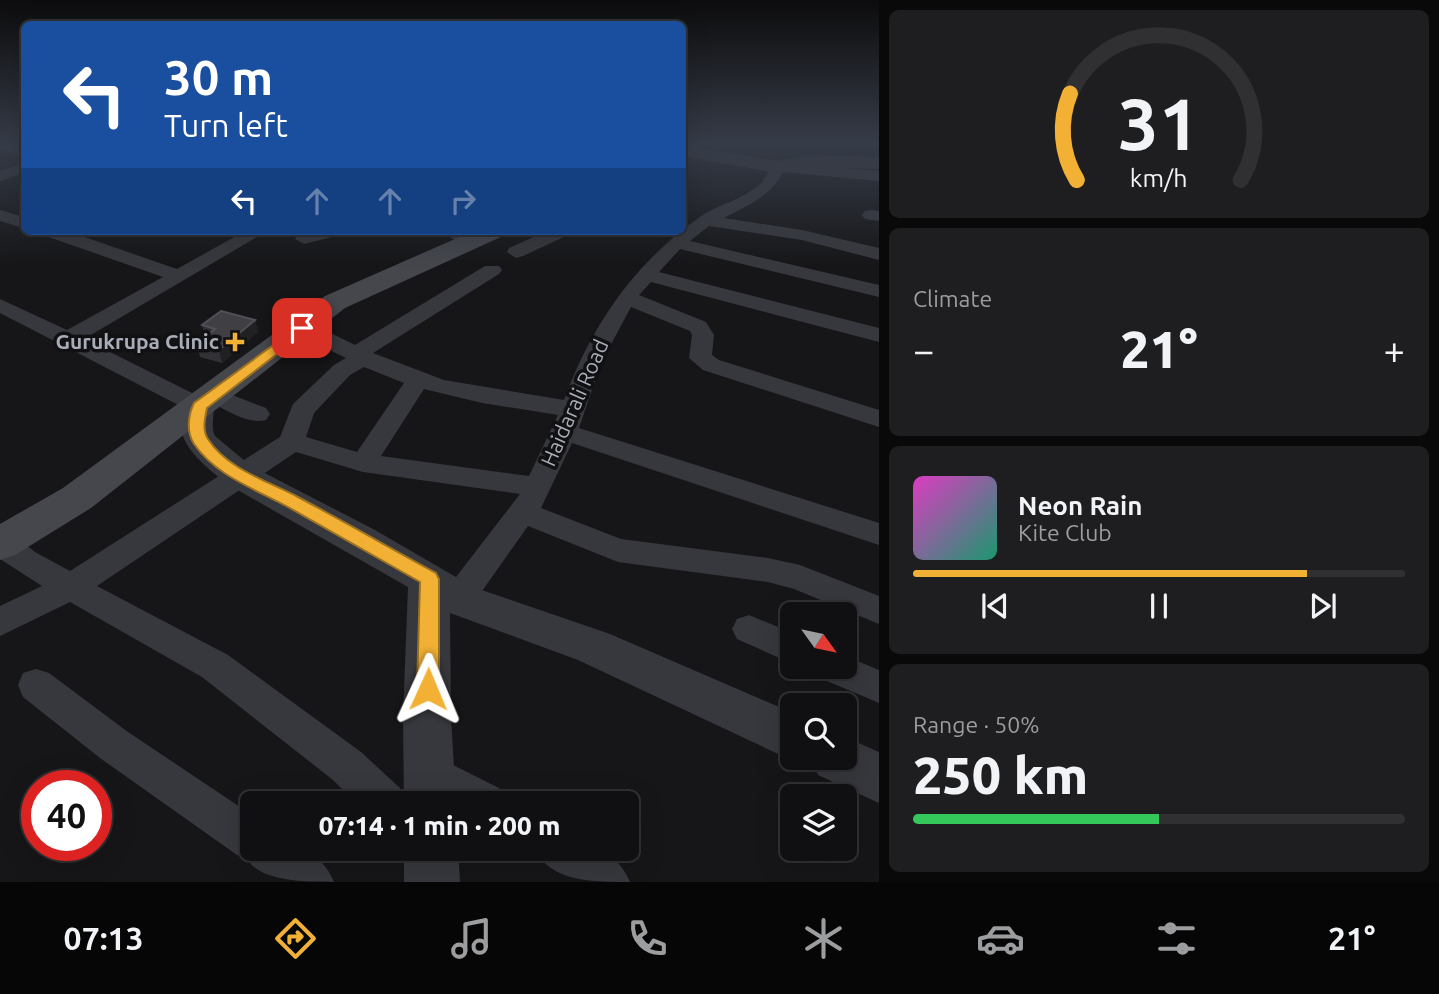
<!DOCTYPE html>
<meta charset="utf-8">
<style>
:root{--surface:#101012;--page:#1e1e20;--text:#f1f3f6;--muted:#9c9d9f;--line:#303032;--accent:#f2b134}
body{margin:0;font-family:Ubuntu,sans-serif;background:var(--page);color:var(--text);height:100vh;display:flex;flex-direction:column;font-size:26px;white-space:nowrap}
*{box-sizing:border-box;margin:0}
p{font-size:23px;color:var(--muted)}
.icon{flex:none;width:38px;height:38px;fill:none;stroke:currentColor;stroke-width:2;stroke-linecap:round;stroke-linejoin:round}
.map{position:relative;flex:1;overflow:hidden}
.sheet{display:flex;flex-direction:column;gap:10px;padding:10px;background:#09090a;width:560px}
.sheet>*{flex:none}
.top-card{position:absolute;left:21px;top:21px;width:665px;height:214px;border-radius:10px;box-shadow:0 7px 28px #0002,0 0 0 2px var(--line);background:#1a4fa0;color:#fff;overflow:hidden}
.needle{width:46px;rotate:123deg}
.buttons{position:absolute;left:780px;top:602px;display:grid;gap:14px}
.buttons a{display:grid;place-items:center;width:77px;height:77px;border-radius:10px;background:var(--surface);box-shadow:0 7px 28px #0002,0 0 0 2px var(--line);font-size:35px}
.speed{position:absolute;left:21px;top:770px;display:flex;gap:14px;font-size:35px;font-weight:700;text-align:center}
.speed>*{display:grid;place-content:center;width:91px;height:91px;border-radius:50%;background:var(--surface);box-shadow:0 7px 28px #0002,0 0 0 2px var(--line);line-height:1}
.speed .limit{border:10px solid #d22;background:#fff;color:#111}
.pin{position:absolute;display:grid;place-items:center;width:60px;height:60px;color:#fff;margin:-30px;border-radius:14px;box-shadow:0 4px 10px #0006}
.me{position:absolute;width:77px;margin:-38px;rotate:1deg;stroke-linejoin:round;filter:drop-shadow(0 0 5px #0008)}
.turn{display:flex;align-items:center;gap:24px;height:147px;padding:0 28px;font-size:32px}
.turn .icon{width:91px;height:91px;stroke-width:2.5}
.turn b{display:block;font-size:49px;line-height:60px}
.lanes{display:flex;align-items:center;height:66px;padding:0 28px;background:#0003;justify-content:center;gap:35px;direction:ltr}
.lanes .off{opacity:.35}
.big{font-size:52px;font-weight:800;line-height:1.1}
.sheet .card{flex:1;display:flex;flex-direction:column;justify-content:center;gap:10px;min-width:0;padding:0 24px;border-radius:10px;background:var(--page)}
.sheet .dial{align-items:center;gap:0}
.dial svg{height:182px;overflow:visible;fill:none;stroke:var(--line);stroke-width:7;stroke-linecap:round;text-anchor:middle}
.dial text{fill:var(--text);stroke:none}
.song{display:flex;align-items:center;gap:21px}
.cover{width:84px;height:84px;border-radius:10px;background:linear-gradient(135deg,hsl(310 70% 55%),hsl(160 70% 35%))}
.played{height:7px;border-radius:4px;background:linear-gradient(90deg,var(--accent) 80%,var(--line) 80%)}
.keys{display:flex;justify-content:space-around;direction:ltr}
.heat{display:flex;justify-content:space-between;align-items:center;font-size:38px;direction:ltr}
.charge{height:10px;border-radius:5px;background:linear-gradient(90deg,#34c759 50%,var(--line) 0)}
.trip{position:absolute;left:240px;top:791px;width:399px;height:70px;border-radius:10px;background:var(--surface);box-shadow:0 7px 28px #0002,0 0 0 2px var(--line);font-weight:800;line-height:70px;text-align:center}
.dock{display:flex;height:112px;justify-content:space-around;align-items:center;background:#060607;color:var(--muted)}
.dock .icon{width:49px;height:49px}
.dock .current{color:var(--accent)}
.dock b{font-size:32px;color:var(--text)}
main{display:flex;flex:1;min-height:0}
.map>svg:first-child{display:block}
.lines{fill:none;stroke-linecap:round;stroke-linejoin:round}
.minor{fill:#37383d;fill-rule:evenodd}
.tertiary{fill:#37383d;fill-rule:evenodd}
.secondary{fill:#45474d;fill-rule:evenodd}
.wall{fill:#323236}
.shaded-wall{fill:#212124}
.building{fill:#3f3f44;stroke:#4f5156;stroke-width:2}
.route{fill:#f2b134;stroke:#9d7322;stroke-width:2}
.poi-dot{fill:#f2b134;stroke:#111113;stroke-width:2.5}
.labels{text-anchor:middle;stroke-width:7;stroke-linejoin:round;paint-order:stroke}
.poi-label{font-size:21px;font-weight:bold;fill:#a8adb8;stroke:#111113;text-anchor:end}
.street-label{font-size:21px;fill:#a8adb8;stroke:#111113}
</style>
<main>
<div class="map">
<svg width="879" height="882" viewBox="0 0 879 882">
<rect width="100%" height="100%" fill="#161618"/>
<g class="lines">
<g class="minor">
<path d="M778 162 879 171V181L783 172C771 196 747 206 724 218L802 230 879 248V260L802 240 709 226 690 241 879 285V297L680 249 659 272 879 328V342L651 282 639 295 706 322 714 335 712 355 719 360 879 410V427L703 370 689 358 692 335 690 331 631 307 601 363 579 428 879 523V545L572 443 541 508 621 539 768 558 800 565 879 596V624L794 589 768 582 618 562 528 526 470 608 458 612 446 608 442 599 446 590 520 494 363 472 296 452 97 586 228 655 361 752 400 788 405 803H356L333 780 202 677 70 602 0 636V606L42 586 0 559V532L13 535 35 552 70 571 280 437 293 404 334 365 346 358 294 333 291 328 294 323H310L355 345 485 266H499L502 270 499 274 373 353 444 380 564 400C591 326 634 264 697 219 717 204 744 200 762 182 766 177 769 169 773 164ZM364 367 404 383 357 452 306 437 314 413 350 375ZM424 389 482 403 558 415 529 476 381 456Z"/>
<polygon points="24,163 24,173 0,181 0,171"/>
<polygon points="0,210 24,217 24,228 0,221"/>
<polygon points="871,210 879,211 879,221 865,219 862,215 865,211"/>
<path d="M40 231H67L177 269 245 231H267L84 339 204 399 202 395 205 390 214 388 266 408 270 414 266 420C247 425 226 409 209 402L211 406 208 411 199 414 190 411 0 313V299L67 330 163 277 43 235Z"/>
<polygon points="314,231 343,231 340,235 304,244 295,239 298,235"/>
<polygon points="439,231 461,231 476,242 467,247"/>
<polygon points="547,231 571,231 568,235 523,256 516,258 507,252 509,248"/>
<polygon points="749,615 793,633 793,664 737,639 732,629 737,619"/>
<polygon points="845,656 879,670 879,703 820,678 815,667 845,667"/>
<path d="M36 669 49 673 128 732 252 815V849C288 849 318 843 334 882 307 882 260 882 247 859L237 855 100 758 23 697 18 685 23 673Z"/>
<path d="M429 753 499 788 504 803C470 803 425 811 409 773L415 759Z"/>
<path d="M535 849C573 849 613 840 630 882 593 882 550 882 535 849Z"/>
</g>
<g class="tertiary">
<polygon points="0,143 24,145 24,155 0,149"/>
<polygon points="690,143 705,149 778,161 804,155 879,157 879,169 804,167 778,173 693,158 682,152 683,144"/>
<path d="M199 396 210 399C218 411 209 423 215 436L251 466 375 530 473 587 610 634 793 713V758H799L793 760 776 753 578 660 450 613 451 717 456 803H404L403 717 408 587 227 484C201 463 164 435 188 399Z"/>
<polygon points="845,737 879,752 879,803 818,775 811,758 845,758"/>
<polygon points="404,849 458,849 460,882 404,882"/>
</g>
<g class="secondary">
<polygon points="682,143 708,143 705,147 682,157"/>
<polygon points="473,231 506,231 503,236 345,308 91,508 15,555 0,560 0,524 63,488 325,296"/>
</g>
</g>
<polygon class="wall" points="255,320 258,332 222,363 200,357 197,344 205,338 202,325"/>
<polygon class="shaded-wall" points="255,320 258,332 222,363 219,350"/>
<polygon class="building" points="221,311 255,320 219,350 197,344 215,329 202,325"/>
<linearGradient id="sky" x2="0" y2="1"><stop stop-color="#0c0c0d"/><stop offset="0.54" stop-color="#363c48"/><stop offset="1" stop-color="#363c48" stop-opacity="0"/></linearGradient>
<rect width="879" height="266" fill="url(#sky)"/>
<path class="route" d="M302 324 307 325V331L207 408C205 418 202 430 208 439 227 469 268 481 298 497 345 522 390 548 436 573L439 579V689L436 696 428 699 420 696 417 689 420 582C376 557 332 532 288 507 255 489 216 476 194 444 186 432 188 415 194 403Z"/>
<path class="poi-dot" d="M231.5 331.5h7v7h7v7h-7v7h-7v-7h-7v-7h7z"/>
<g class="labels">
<g class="poi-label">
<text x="219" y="349">Gurukrupa Clinic</text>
</g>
<g class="street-label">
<text transform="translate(575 403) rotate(-66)" y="7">Haidarali Road</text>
</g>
</g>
</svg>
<div class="buttons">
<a><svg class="needle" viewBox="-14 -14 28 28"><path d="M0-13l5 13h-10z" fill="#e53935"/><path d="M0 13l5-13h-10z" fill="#9c9d9f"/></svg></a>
<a><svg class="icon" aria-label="search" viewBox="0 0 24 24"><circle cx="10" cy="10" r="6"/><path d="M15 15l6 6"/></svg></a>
<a><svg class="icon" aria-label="layers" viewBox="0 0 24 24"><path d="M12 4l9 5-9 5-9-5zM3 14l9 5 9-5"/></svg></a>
</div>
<div class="speed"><div class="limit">40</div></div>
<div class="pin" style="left:302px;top:328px;background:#d93025"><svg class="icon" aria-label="arrive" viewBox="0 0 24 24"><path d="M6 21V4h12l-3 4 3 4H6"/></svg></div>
<svg class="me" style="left:428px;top:689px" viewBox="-20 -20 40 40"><path d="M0-17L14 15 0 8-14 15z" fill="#f2b134" stroke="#fff" stroke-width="4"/></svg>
<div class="trip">07:14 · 1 min · 200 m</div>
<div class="top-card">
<div class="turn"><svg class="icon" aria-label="left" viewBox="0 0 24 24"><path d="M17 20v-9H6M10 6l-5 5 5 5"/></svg><div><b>30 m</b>Turn left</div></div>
<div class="lanes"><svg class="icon" aria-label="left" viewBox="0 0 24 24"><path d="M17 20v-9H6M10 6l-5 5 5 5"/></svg><svg class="icon off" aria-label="ahead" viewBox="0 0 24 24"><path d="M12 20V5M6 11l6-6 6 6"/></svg><svg class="icon off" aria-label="ahead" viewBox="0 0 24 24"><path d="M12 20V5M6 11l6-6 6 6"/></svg><svg class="icon off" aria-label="right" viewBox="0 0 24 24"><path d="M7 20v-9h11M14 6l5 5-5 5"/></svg></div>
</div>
</div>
<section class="sheet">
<div class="card dial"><svg viewBox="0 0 100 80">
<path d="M14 69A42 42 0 1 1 86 69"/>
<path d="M14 69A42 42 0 0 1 11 31" stroke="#f2b134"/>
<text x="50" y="56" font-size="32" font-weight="700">31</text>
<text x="50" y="72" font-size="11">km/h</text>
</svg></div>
<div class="card"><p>Climate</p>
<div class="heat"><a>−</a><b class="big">21°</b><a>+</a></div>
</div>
<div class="card">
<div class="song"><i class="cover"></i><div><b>Neon Rain</b><p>Kite Club</p></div></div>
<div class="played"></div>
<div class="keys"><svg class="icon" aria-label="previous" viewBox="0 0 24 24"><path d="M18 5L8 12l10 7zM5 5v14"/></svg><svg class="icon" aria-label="pause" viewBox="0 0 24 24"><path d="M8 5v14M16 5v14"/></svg><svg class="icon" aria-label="next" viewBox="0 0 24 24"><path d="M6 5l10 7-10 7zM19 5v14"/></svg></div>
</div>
<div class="card"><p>Range · 50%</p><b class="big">250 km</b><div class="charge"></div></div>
</section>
</main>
<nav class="dock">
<b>07:13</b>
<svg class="icon current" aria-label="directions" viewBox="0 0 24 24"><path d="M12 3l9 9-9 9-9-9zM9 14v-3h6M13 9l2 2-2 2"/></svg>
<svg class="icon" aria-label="music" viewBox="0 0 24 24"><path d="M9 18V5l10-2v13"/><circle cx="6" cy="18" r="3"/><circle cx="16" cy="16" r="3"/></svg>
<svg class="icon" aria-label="phone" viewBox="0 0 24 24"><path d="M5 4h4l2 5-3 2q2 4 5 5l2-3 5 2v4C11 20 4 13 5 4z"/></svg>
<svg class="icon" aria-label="climate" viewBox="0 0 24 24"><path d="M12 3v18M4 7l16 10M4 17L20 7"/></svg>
<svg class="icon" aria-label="car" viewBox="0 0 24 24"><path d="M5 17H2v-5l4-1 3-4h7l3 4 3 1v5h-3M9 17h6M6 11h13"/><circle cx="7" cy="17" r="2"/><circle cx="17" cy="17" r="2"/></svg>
<svg class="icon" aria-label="filters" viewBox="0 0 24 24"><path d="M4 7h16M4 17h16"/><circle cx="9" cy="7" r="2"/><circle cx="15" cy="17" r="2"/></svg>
<b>21°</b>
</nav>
